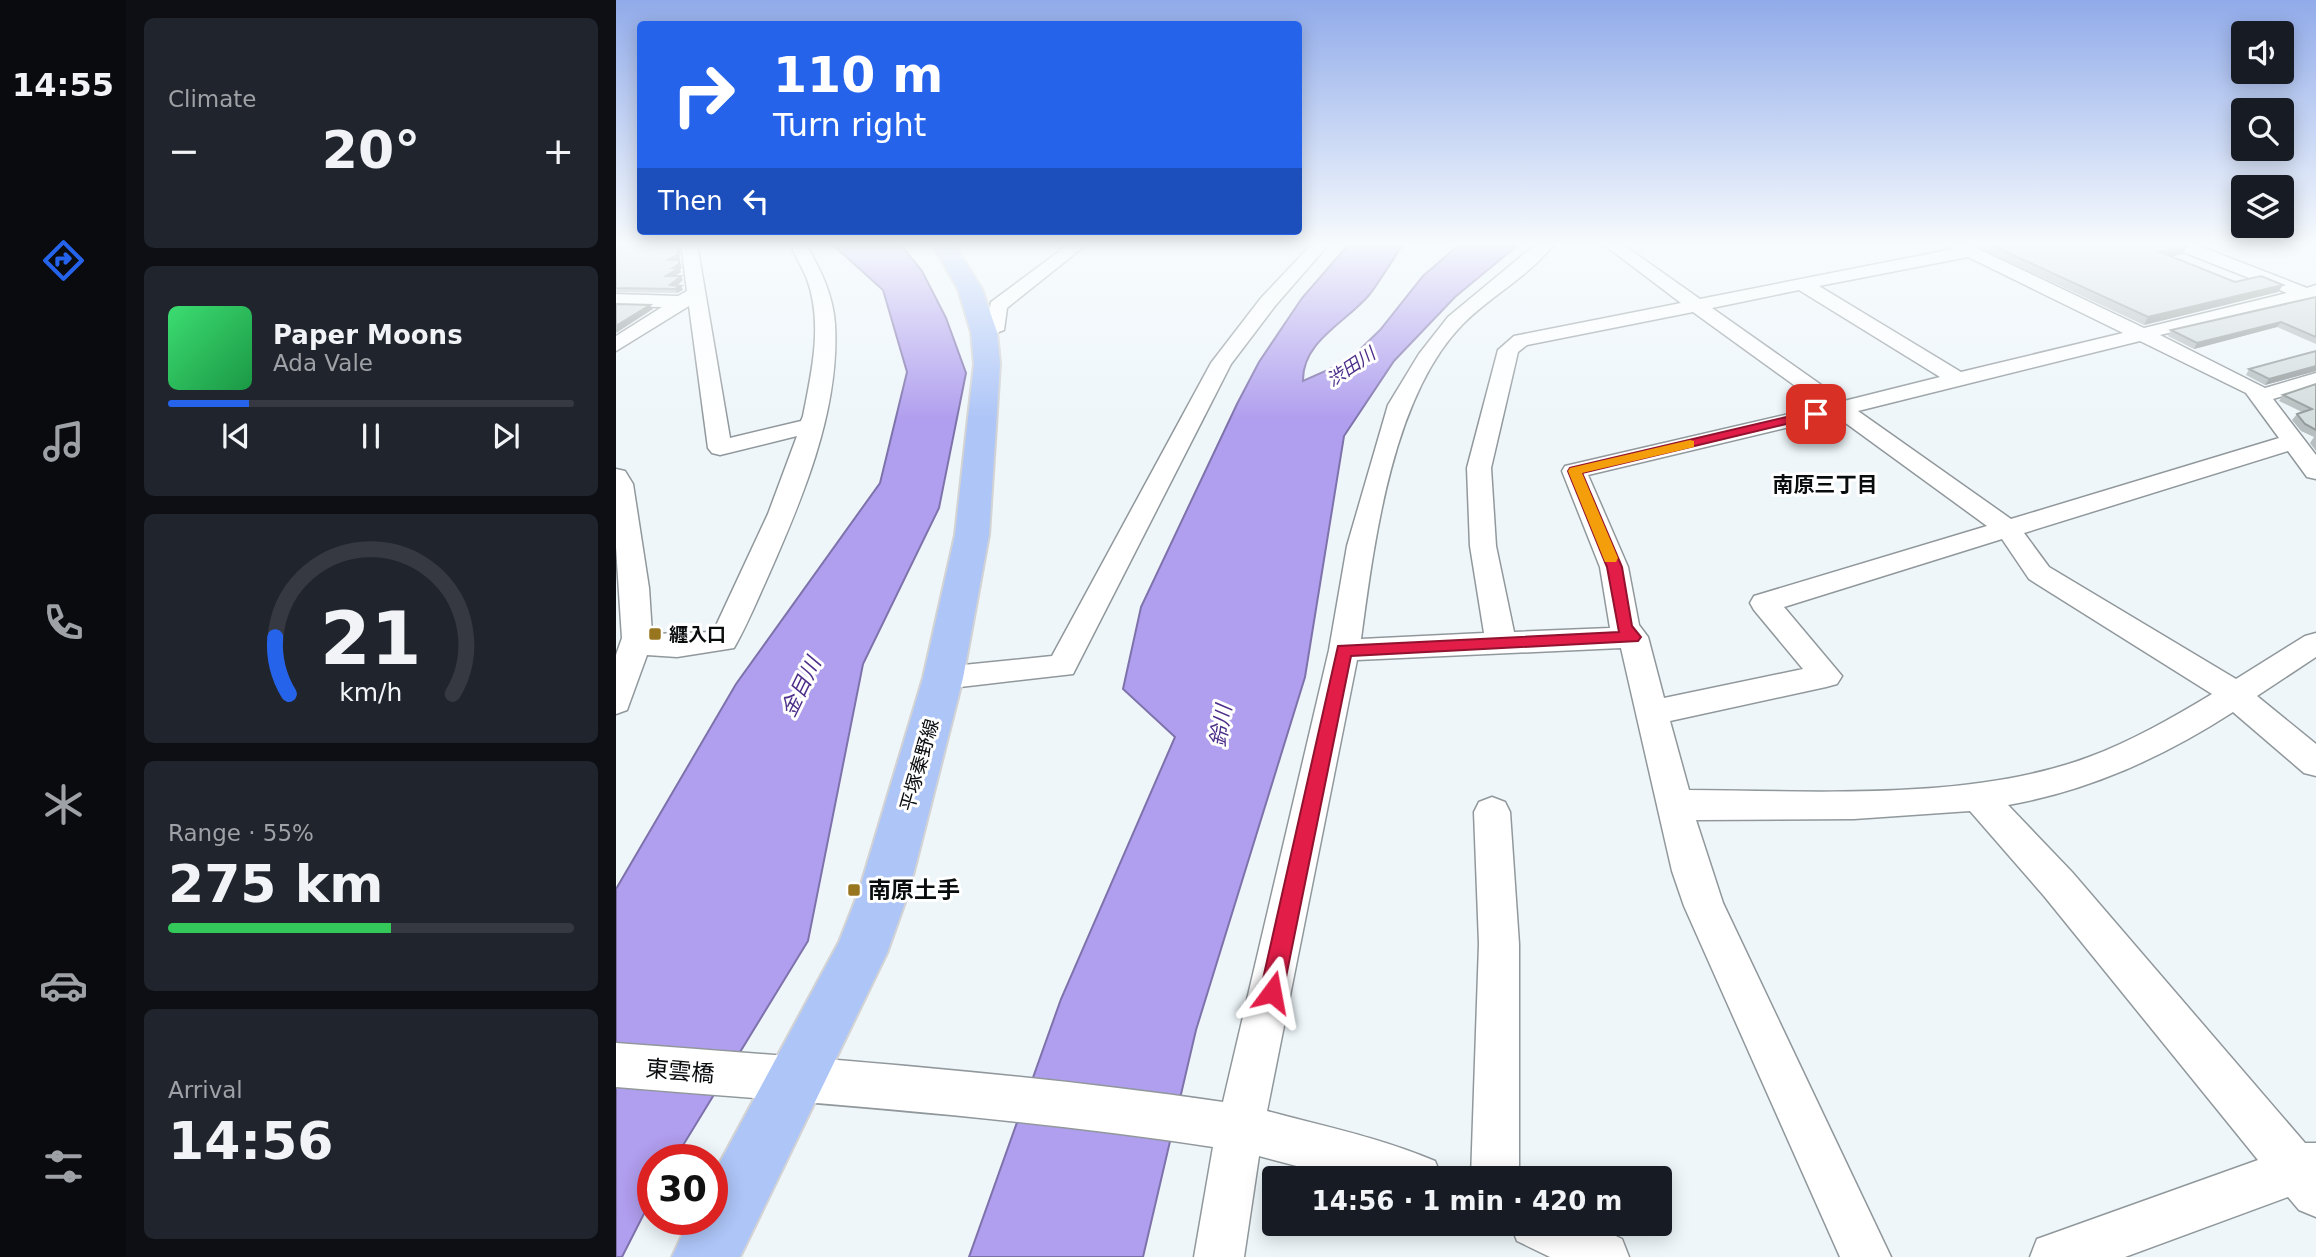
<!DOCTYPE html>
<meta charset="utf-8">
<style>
:root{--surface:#171b24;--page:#20242c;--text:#f1f3f6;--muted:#9ea1a6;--line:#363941;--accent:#2563eb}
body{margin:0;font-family:"DejaVu Sans","Noto Sans JP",sans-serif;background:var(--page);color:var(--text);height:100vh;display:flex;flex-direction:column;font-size:26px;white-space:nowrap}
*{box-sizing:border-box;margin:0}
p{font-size:23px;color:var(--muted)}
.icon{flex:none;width:38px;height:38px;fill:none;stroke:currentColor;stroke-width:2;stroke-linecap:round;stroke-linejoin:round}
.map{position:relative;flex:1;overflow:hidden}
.side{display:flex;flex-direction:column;gap:18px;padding:18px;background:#0d0f14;width:490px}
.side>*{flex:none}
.top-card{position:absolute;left:21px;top:21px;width:665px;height:214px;border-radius:7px;box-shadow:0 4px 18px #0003;background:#2563eb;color:#fff;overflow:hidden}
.buttons{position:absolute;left:1615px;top:21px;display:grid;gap:14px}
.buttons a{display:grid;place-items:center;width:63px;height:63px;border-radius:7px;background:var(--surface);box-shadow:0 4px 18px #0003;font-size:35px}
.speed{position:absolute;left:21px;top:1144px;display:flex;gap:14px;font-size:35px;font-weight:700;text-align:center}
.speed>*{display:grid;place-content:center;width:91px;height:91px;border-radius:50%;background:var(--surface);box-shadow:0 4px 18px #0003;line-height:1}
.speed .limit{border:10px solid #d22;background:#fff;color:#111}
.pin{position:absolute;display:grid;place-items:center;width:60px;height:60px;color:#fff;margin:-30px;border-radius:14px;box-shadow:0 4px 10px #0006}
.me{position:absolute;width:77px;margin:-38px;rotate:13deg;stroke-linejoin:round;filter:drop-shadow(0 0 5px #0008)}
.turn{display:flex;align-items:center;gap:24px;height:147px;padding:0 21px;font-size:32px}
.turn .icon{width:91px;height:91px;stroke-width:2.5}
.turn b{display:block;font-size:49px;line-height:60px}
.then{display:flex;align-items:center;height:66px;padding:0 21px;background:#0003;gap:14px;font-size:26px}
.big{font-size:52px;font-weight:600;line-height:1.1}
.side .widget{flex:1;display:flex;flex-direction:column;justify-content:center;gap:10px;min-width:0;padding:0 24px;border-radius:10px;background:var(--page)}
.side .dial{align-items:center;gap:0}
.dial svg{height:182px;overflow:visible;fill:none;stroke:var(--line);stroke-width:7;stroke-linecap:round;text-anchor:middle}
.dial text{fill:var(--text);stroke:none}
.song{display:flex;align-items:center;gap:21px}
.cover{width:84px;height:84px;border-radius:10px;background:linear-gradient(135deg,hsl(140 70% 55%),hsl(140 70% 35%))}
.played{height:7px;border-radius:4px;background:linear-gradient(90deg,var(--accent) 20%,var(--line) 20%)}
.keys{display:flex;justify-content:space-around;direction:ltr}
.heat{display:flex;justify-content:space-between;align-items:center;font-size:38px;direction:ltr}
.charge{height:10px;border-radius:5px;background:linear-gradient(90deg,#34c759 55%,var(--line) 0)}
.trip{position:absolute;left:646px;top:1166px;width:410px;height:70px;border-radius:7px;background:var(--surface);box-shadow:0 4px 18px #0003;font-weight:600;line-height:70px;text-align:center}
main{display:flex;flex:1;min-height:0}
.tabs{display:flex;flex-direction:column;width:126px;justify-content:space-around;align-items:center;background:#090b0e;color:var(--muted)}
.tabs .icon{width:49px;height:49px}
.tabs .on{color:var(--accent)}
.tabs b{font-size:32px;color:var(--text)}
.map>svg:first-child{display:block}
.water{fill:#b09eee;stroke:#7e72ab;stroke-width:2}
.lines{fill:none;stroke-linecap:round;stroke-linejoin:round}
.minor-casing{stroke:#91989c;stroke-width:3}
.major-casing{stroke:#d3d3d4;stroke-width:4}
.minor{fill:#fff;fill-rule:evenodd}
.major{fill:#adc5f7;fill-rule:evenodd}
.wall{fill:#b6bebf}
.shaded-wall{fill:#949b9b}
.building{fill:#d4ddde;stroke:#949b9b;stroke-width:2}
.route{fill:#e11d48;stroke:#92132f;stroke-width:2}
.slow{fill:#f59e0b}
.poi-dot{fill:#98751f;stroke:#fff;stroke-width:2.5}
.labels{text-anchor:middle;stroke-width:6;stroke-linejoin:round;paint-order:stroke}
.far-water-label{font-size:18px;font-style:italic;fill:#4c2e89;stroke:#fff}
.poi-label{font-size:19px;font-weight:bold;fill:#0a0d0e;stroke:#fff;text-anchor:start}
.street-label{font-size:19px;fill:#0a0d0e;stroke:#fff}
.neighbourhood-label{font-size:21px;font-weight:bold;fill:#0a0d0e;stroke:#fff}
.water-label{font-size:21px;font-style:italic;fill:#4c2e89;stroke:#fff}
.near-poi-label{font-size:23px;font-weight:bold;fill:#0a0d0e;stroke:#fff;text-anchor:start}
.near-street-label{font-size:23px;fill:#0a0d0e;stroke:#fff}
</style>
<main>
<nav class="tabs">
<b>14:55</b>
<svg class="icon on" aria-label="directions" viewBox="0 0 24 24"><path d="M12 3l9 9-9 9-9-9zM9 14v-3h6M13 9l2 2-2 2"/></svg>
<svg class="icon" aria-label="music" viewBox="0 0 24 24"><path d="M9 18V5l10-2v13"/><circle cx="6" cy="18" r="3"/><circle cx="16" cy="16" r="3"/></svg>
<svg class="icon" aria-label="phone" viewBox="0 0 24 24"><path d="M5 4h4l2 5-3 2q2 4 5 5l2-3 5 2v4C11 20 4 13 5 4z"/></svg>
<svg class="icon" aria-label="climate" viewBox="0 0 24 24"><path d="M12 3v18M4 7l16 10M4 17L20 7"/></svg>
<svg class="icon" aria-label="car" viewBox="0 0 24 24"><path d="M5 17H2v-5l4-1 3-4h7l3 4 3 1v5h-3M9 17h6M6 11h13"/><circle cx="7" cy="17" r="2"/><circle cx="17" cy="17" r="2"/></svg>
<svg class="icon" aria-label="filters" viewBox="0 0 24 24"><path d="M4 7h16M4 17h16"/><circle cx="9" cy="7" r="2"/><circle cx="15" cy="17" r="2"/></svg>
</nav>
<section class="side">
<div class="widget"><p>Climate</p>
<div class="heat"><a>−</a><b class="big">20°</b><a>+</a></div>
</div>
<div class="widget">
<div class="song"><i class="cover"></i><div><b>Paper Moons</b><p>Ada Vale</p></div></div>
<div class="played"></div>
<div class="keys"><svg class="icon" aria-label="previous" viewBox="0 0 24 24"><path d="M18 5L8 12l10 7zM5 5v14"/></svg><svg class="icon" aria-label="pause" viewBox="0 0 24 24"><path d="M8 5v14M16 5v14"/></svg><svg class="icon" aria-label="next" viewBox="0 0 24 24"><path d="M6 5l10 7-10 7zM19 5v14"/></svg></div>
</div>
<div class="widget dial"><svg viewBox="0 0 100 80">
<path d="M14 69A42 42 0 1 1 86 69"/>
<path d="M14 69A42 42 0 0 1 8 44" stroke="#2563eb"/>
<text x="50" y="56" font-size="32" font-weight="700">21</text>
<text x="50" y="72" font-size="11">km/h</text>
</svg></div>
<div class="widget"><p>Range · 55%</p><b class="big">275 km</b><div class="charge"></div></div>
<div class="widget"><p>Arrival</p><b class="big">14:56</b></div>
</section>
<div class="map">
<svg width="1700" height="1257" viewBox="0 0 1700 1257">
<rect width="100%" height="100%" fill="#eef6fa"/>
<g class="water">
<polygon points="216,244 284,244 306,271 330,318 350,373 323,508 247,664 192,941 58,1160 37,1160 37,1196 6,1257 0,1257 0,889 120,684 264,483 291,372 267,290"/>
<path d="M733 244H787C776 261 766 278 754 294 731 322 686 341 687 381L732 361 764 330 807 276 844 244H903L839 297 778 361 728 436 689 677 580 1030 527 1257H353L445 999 559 737 507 689 525 607 621 404 643 362 686 298Z"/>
</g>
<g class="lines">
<g class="minor-casing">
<g id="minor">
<path d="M65 244H81L114 438 185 421 187 416C196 371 207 323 191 279 186 267 179 255 174 244H190C204 269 217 294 219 324 224 412 185 502 150 581 140 603 130 627 118 648L61 657 31 655 11 710 0 714V655L6 638 0 547V469L9 471 17 484 33 588 36 634 97 632 152 514 181 436 104 455 96 453 92 448 73 306 0 351V336L46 307 0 306V294L62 296 71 291Z"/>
<polygon points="453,244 471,244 391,308 388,330 368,338 361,336 358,332 371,323 375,302"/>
<polygon points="696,244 713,244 659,306 615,364 457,674 327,689 316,686 311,678 316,670 327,667 436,656 595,363 645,298"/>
<path d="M920 244H938C914 276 874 296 846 325 776 397 758 542 745 639L868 633 854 546 851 468 882 350 898 336 1065 303 987 244H1006L1084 299 1337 249 1331 244H1352L1528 328 1671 293 1557 248 1555 244H1578L1691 288 1700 285V299L1544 335 1649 388 1700 373V386L1657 399 1700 455V479L1691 477 1672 451 1408 533 1433 567 1620 679 1689 636 1700 633V657L1641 696 1700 744V776L1688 773 1617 712C1547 757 1475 790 1392 805L1456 872 1689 1143H1700V1217L1683 1210 1672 1197 1509 1257H1414L1421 1239 1642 1160 1428 896 1354 811 1238 819 1080 820 1107 903 1275 1257H1224L1068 906 1056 871 1005 648 741 660 651 1111C707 1126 765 1138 819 1161L826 1178H726L643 1156 628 1257H578L597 1147C400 1117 199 1103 0 1087V1043C202 1058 406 1073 607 1102L713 650 731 546 772 405 803 354 832 317ZM1352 257 1507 333 1345 372 1203 286ZM1183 290 1324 377 1228 401 1096 308ZM1077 312 1207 406 949 466 946 471 984 567 994 628 898 632 880 546 875 468 902 352 911 345ZM1524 341 1630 393 1663 438 1395 519 1242 411ZM1220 416 1371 526 1138 596 1134 603 1138 610 1187 669 1048 698 1032 637 1023 625 1012 567 972 475ZM1386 539 1413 579 1596 694C1556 718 1516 741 1473 757 1355 801 1198 791 1073 790L1054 721 1210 687 1221 684 1226 676 1168 607Z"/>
<polygon points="876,797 889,802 894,812 903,944 903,1178 855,1178 863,944 858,812 863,802"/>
<polygon points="894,1223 973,1223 1006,1239 1013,1257 934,1257 901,1241"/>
</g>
</g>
<g class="major-casing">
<polygon id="major" points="316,244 338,244 366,289 381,332 384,364 373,535 347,678 293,891 271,953 124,1257 56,1257 73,1220 96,1220 96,1177 223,942 243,891 307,678 339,535 358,364 355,332 342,289"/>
</g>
<use href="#minor" class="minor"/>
<use href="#major" class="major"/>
</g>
<g class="wall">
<polygon points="0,244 63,244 64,259 62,260 65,264 65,268 64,270 65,272 59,276 67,280 61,286 65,286 67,290 61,293 0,292"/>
<polygon points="1354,244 1565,244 1566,254 1555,257 1619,282 1662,292 1528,325"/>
<polygon points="1700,297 1700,344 1661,327 1578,349 1552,336 1555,330"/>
<polygon points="1700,351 1700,371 1649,385 1630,375 1633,369"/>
<polygon points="1700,384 1700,451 1694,443 1698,437 1685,431 1676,420 1681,414 1686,412 1663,401 1667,395"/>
</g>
<g class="shaded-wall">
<polygon points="61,244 63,244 64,259 55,264 52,260"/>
<polygon points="1570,247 1566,254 1540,260 1544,252"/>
<polygon points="63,260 65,264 65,268 64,270 65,272 52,280 50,276"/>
<polygon points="65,276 67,280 56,290 54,285"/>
<polygon points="1667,285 1662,292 1528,325 1532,317"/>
<polygon points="65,286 67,290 61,293 59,289"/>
<polygon points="34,305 37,309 0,333 0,326"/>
<polygon points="1665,322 1661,327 1578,349 1581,343"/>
<polygon points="1700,366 1700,371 1649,385 1653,379"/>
</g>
<g class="building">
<polygon points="0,244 61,244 62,254 52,260 63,260 63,264 57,268 63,268 50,276 65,276 54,285 65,286 59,289 0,288"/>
<polygon points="1373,244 1565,244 1570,247 1544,252 1619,282 1645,276 1667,285 1532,317"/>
<polygon points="1700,297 1700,337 1665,322 1581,343 1555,330"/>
<polygon points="0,304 34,305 0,326"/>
<polygon points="1700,351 1700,366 1653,379 1633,369"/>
<polygon points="1700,384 1700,430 1689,424 1681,414 1696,409 1667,395"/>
</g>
<linearGradient id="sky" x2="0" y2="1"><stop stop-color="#91abea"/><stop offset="0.58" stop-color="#f7fbfd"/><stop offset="1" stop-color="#f7fbfd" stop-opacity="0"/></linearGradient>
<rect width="1700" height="420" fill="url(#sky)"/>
<polygon class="route" points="1200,410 1204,411 1204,416 966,473 1006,567 1016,626 1025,637 1022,641 735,656 667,992 663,1000 656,1003 648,1000 644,992 722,646 1003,632 991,567 952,471 954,468"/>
<polygon class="slow" points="1074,440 1078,441 1078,447 966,473 1002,558 1000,562 989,562 952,471 954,468"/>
<g class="poi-dot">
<rect x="32" y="627" width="14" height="14" rx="3.5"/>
<rect x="231" y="883" width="14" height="14" rx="3.5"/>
</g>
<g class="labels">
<g class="far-water-label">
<text transform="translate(735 367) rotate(-34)" y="6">渋田川</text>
</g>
<g class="poi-label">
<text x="53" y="641">纒入口</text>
</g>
<g class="street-label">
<text transform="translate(303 765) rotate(-74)" y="7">平塚秦野線</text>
</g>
<g class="neighbourhood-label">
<text x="1209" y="492">南原三丁目</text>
</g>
<g class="water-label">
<text transform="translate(185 687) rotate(-64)" y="7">金目川</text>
<text transform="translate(605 726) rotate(-81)" y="7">鈴川</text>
</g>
<g class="near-poi-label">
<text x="252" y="898">南原土手</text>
</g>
<g class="near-street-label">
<text transform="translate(64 1071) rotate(5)" y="8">東雲橋</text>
</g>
</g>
</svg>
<div class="buttons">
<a><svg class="icon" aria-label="sound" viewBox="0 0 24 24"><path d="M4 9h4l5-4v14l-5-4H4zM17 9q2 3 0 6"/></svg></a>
<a><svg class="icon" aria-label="search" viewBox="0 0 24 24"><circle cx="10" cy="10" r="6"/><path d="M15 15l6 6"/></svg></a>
<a><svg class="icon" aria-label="layers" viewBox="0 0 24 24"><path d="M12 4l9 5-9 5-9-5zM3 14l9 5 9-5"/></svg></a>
</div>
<div class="speed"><div class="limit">30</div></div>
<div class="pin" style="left:1200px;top:414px;background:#d93025"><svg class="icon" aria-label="arrive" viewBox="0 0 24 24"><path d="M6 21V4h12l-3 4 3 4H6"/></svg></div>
<svg class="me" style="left:656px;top:992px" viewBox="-20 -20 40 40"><path d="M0-17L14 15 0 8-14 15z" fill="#e11d48" stroke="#fff" stroke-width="4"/></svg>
<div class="trip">14:56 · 1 min · 420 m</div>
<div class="top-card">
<div class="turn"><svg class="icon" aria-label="right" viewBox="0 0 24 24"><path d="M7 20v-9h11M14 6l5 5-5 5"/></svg><div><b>110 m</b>Turn right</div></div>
<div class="then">Then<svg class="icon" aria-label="left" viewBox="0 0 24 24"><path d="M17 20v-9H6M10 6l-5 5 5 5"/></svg></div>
</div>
</div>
</main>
